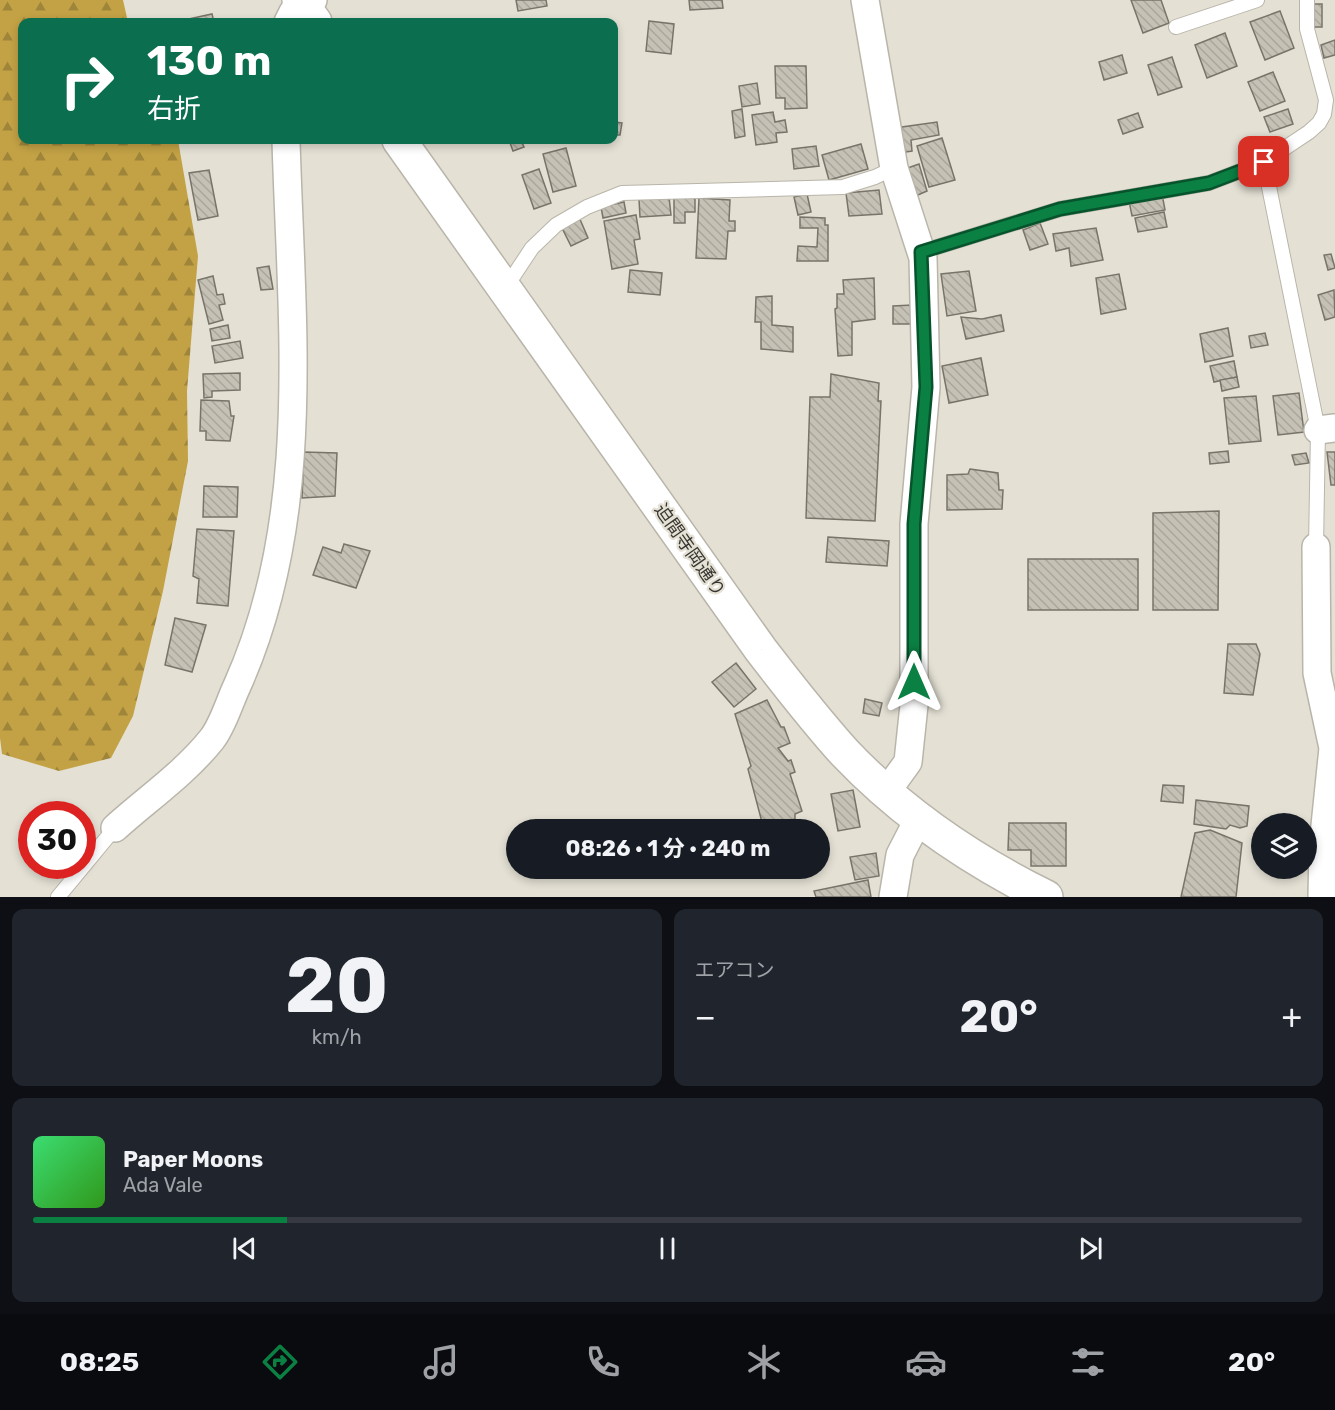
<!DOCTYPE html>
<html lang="ja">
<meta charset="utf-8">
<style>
:root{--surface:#171b24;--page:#20242c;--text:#f1f3f6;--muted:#9ea1a6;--line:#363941;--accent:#0b8043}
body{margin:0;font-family:Rubik,"Noto Sans JP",sans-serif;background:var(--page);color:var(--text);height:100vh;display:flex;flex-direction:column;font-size:22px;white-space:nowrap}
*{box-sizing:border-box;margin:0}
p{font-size:20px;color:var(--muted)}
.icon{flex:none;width:33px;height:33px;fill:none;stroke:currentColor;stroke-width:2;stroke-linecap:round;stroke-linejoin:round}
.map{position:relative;height:897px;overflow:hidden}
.details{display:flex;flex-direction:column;gap:12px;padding:12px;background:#0d0f14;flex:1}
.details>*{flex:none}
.top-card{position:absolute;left:18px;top:18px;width:600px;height:126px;border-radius:12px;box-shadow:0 3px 9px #0003;background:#0b6e4f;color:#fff;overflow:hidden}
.buttons{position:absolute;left:1251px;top:813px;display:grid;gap:12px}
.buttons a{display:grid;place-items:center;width:66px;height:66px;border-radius:50%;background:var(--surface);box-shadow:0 3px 9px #0003;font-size:30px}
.speed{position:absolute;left:18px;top:801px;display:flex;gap:12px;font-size:30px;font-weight:700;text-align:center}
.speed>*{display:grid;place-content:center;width:78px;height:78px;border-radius:50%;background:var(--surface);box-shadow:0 3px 9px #0003;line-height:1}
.speed .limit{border:9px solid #d22;background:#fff;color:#111}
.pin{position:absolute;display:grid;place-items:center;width:51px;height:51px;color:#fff;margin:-26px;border-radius:12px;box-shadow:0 3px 9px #0006}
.me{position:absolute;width:66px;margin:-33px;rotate:0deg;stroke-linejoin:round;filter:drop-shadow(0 0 4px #0008)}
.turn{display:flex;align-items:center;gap:21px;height:126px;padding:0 30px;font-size:27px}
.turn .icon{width:78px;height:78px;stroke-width:2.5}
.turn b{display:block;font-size:42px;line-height:51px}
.big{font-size:45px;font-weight:700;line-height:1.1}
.details .widget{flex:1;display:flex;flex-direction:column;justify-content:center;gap:9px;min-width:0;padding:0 21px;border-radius:12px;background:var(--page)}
.details .dial{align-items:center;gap:0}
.dial b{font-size:78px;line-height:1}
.song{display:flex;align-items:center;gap:18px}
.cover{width:72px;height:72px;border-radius:9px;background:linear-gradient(135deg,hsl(140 70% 55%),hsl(110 70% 35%))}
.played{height:6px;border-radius:3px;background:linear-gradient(90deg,var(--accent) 20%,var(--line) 20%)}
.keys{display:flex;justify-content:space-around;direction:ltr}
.heat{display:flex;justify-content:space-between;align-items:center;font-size:33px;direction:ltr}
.details .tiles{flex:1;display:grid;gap:12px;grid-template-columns:1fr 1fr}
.widget:last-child{grid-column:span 2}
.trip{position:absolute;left:506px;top:819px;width:324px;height:60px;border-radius:30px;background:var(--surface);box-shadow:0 3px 9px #0003;font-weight:700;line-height:60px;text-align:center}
.dock{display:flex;height:96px;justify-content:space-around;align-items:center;background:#090b0e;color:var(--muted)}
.dock .icon{width:42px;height:42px}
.dock .current{color:var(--accent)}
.dock b{font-size:27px;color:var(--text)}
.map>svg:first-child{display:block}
.forest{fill:url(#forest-firs)}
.building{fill:url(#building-back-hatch);stroke:#78746a;stroke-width:1.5}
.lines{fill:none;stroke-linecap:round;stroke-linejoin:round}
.lane-casing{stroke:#b9b5aa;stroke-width:16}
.street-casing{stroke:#b9b5aa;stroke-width:30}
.secondary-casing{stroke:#b9b5aa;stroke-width:36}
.lane{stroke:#fff;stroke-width:14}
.street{stroke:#fff;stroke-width:27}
.secondary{stroke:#fff;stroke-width:33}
.route-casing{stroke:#07532c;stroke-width:15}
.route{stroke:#0b8043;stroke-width:10}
.labels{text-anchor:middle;stroke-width:4.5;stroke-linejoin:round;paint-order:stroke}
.street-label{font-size:18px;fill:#383632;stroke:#e4e0d4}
</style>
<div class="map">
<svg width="1335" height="897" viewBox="0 0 1335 897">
<defs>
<pattern id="forest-firs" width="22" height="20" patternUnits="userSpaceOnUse" patternTransform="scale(1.5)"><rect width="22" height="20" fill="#c3a245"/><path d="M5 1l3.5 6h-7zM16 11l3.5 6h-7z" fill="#9f853a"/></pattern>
<pattern id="building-back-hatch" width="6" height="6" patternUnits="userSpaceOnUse" patternTransform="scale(1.5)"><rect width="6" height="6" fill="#c5c1b5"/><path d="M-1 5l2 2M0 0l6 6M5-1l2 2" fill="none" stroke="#aaa69c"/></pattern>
</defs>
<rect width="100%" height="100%" fill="#e4e0d4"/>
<polygon class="forest" points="0,0 123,0 128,22 22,22 22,140 178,140 198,256 187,391 188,461 163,591 133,716 111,758 59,771 2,754 0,738"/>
<g class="building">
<polygon points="516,0 546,0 547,6 518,11"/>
<polygon points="689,0 722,0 723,8 690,10"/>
<polygon points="1131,0 1161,0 1169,23 1143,33"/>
<rect x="1314" y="4" width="8" height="23"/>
<polygon points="1280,11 1294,48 1265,60 1250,22"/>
<polygon points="212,14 214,22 185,22 184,20"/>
<polygon points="649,21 674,24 671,54 646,51"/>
<polygon points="1225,33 1237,66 1207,78 1195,45"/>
<polygon points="1335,40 1335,55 1324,58 1321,45"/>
<polygon points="1122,55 1127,73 1104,80 1099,62"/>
<polygon points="1172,57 1182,87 1158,95 1148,65"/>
<polygon points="775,66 806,66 807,108 785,109 785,98 776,98"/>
<polygon points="1273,72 1285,101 1260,111 1248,82"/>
<polygon points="757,83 760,104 742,107 739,86"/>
<polygon points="742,109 745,136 735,138 732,111"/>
<polygon points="1288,109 1293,124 1270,132 1264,117"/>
<polygon points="773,112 775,122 785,120 787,132 776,133 777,142 756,145 752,115"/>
<polygon points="1138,113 1143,127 1123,134 1118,120"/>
<polygon points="614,122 622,123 620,135 614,135"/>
<polygon points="937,122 939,135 911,140 912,151 899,153 895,128"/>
<polygon points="942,138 955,180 929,187 917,146"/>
<polygon points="509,140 521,140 524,147 513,151"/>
<polygon points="861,144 868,169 829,180 822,155"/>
<polygon points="816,146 819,166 794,169 792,149"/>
<polygon points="566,148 576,186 553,192 543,154"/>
<polygon points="919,164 927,191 911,198 902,170"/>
<polygon points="539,169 551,203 534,209 522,175"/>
<polygon points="209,170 218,216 198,220 189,173"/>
<polygon points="879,190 882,214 849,216 846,193"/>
<polygon points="807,194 811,212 798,215 794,197"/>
<polygon points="1162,194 1165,210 1132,216 1129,201"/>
<polygon points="674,196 695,196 695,212 685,212 685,223 674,223"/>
<polygon points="669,197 671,215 640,217 639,199"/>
<polygon points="699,198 730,200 729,221 735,221 735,231 728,231 726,259 696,258"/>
<polygon points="624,202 626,213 603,218 601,207"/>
<polygon points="1164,212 1167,227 1138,232 1135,218"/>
<polygon points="636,215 640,239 634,240 638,264 612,269 604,221"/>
<polygon points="579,217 588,238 571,246 561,226"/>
<polygon points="800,217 825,218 825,225 828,225 828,261 797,261 798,246 817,247 818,228 800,228"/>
<polygon points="1040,223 1048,244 1030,250 1023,230"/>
<polygon points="1096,228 1103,260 1071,266 1069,248 1056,251 1053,234"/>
<polygon points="1331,254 1335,268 1328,270 1324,255"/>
<polygon points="269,266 273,289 261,290 257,268"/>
<polygon points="630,270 662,273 660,295 628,292"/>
<polygon points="969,271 976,311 947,316 941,274"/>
<polygon points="1119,274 1126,309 1101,314 1096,278"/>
<polygon points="213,276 217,295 223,294 225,304 219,305 223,320 209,324 198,280"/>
<polygon points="874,278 875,319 852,322 852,355 838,356 835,309 837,308 837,294 844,294 843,280"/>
<polygon points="1334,290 1335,317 1325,320 1318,295"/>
<polygon points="772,296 772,325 793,327 793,352 761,349 761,322 755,322 756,297"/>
<polygon points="912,305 911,324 893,324 893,306"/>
<polygon points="1001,315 1004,331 966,339 961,317 982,319"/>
<polygon points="228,325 230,338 212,341 210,329"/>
<polygon points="1228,328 1233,356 1205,362 1200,334"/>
<polygon points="1265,333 1268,345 1251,348 1249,336"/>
<polygon points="240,341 243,358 215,363 212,346"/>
<polygon points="981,358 988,395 949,403 942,366"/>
<polygon points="1234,361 1237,377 1214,382 1210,366"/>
<polygon points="240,373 240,390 212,391 212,397 204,398 203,374"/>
<polygon points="831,374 879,383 878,401 881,401 875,521 806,518 810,397 830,397"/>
<polygon points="1237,377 1239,387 1222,391 1220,380"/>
<polygon points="1299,393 1304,432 1278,435 1273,396"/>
<polygon points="1256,396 1261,441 1229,444 1224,398"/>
<polygon points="201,400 229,401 231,416 234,416 230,441 206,440 206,431 200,431"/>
<polygon points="1228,451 1229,462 1210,464 1209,453"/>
<polygon points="304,452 337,453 335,496 302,498"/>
<polygon points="1327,452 1335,452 1335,485 1331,485"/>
<polygon points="1306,453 1309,463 1295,465 1292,455"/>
<polygon points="970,469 998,473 999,490 1003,490 1002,509 947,510 947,475 968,474"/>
<polygon points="204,486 238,487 237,517 203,517"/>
<polygon points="1219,511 1218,610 1153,610 1153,513"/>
<polygon points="197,529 234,531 228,606 197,603 199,579 193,576"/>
<polygon points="828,537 889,541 887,566 826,562"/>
<polygon points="344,544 370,551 356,588 313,575 323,547 341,553"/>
<rect x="1028" y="559" width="110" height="51"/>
<polygon points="175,618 206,625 192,672 165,665"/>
<polygon points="1228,644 1256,644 1260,654 1253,695 1224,693"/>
<polygon points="736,663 756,689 734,707 712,682"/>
<polygon points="865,699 882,703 879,716 863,713"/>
<polygon points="767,700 781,727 784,727 790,743 778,748 788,761 791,760 795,772 790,774 802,811 795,814 795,819 784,822 786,830 764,830 748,769 751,766 735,714"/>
<polygon points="1163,785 1184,786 1183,803 1161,801"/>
<polygon points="853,790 860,827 838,831 831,794"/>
<polygon points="1196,800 1249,806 1247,826 1240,828 1230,825 1226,829 1194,824"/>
<polygon points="1009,823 1066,823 1066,866 1031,866 1031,850 1008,850"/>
<polygon points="1210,830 1242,843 1236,897 1181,897 1195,833"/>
<polygon points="876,853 879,876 855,880 850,857"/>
<polygon points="868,880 871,897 816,897 814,891"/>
</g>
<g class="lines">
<g class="lane-casing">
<g id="lane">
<polyline points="1176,27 1257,0"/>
<polyline points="1264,162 1318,430 1316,547"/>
<polyline points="921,252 1060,209 1209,183 1264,162 1309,132 1319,123 1324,114 1326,100 1307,29 1307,0"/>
<polyline points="506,287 532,248 556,225 587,207 622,193 843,187 875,177 894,168"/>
<polyline points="58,897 115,828"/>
</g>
</g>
<g class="street-casing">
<g id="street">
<polyline points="865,0 894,168 923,258 926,387 914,524 914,705 908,762 887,791"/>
<polyline points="288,22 293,12 313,0"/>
<polyline points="1318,430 1335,428"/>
<polyline points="1316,547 1317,673 1333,748 1323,845 1322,897"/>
<path d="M115 828C147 799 185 773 212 739 223 725 229 703 237 686 314 515 291 321 286 140"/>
<polyline points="893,897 900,855 919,818"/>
</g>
</g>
<g class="secondary-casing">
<g id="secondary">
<polyline points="299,0 315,22"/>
<path d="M399 140 761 650C788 685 815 720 845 753 901 812 973 861 1046 897"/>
</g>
</g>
<use href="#lane" class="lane"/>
<use href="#street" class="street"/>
<use href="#secondary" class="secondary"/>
</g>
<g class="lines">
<g class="route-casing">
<polyline id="route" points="914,682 914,524 926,387 921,252 1060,209 1209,183 1264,162"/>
</g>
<use href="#route" class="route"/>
</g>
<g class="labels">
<g class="street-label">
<text transform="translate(690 550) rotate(55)" y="6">迫間寺岡通り</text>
</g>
</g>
</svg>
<div class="buttons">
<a><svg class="icon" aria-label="layers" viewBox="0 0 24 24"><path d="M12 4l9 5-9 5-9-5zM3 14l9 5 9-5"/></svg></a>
</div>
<div class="speed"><div class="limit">30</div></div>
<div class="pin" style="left:1264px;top:162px;background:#d93025"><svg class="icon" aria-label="arrive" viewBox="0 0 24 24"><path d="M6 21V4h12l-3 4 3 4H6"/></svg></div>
<svg class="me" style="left:914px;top:682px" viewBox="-20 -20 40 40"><path d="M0-17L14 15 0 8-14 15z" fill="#0b8043" stroke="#fff" stroke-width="4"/></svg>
<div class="trip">08:26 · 1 分 · 240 m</div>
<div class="top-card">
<div class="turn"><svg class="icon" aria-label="right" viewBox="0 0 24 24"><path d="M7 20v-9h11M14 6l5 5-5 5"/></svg><div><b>130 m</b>右折</div></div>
</div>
</div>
<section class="details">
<div class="tiles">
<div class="widget dial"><b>20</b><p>km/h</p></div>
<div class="widget"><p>エアコン</p>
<div class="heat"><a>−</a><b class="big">20°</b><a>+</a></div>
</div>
<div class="widget">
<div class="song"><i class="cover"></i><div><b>Paper Moons</b><p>Ada Vale</p></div></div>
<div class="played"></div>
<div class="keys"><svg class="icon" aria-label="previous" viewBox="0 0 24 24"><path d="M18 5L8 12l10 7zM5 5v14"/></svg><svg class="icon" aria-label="pause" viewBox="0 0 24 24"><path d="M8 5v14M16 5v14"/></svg><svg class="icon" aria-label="next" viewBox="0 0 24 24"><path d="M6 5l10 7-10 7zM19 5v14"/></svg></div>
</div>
</div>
</section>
<nav class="dock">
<b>08:25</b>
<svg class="icon current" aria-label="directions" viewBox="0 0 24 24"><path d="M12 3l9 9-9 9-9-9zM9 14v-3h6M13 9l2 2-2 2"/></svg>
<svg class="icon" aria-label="music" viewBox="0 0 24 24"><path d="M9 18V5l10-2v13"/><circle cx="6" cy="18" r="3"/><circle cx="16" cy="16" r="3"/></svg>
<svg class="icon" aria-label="phone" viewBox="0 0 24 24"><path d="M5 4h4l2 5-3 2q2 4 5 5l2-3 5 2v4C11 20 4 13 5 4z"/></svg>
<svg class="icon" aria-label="climate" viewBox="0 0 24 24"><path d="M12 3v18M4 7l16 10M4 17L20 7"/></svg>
<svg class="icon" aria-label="car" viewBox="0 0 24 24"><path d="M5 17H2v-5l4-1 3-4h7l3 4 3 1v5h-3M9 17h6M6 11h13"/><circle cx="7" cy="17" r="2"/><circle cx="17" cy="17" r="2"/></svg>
<svg class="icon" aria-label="filters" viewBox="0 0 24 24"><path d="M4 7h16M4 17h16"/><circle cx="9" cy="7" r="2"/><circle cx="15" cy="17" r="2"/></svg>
<b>20°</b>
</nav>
